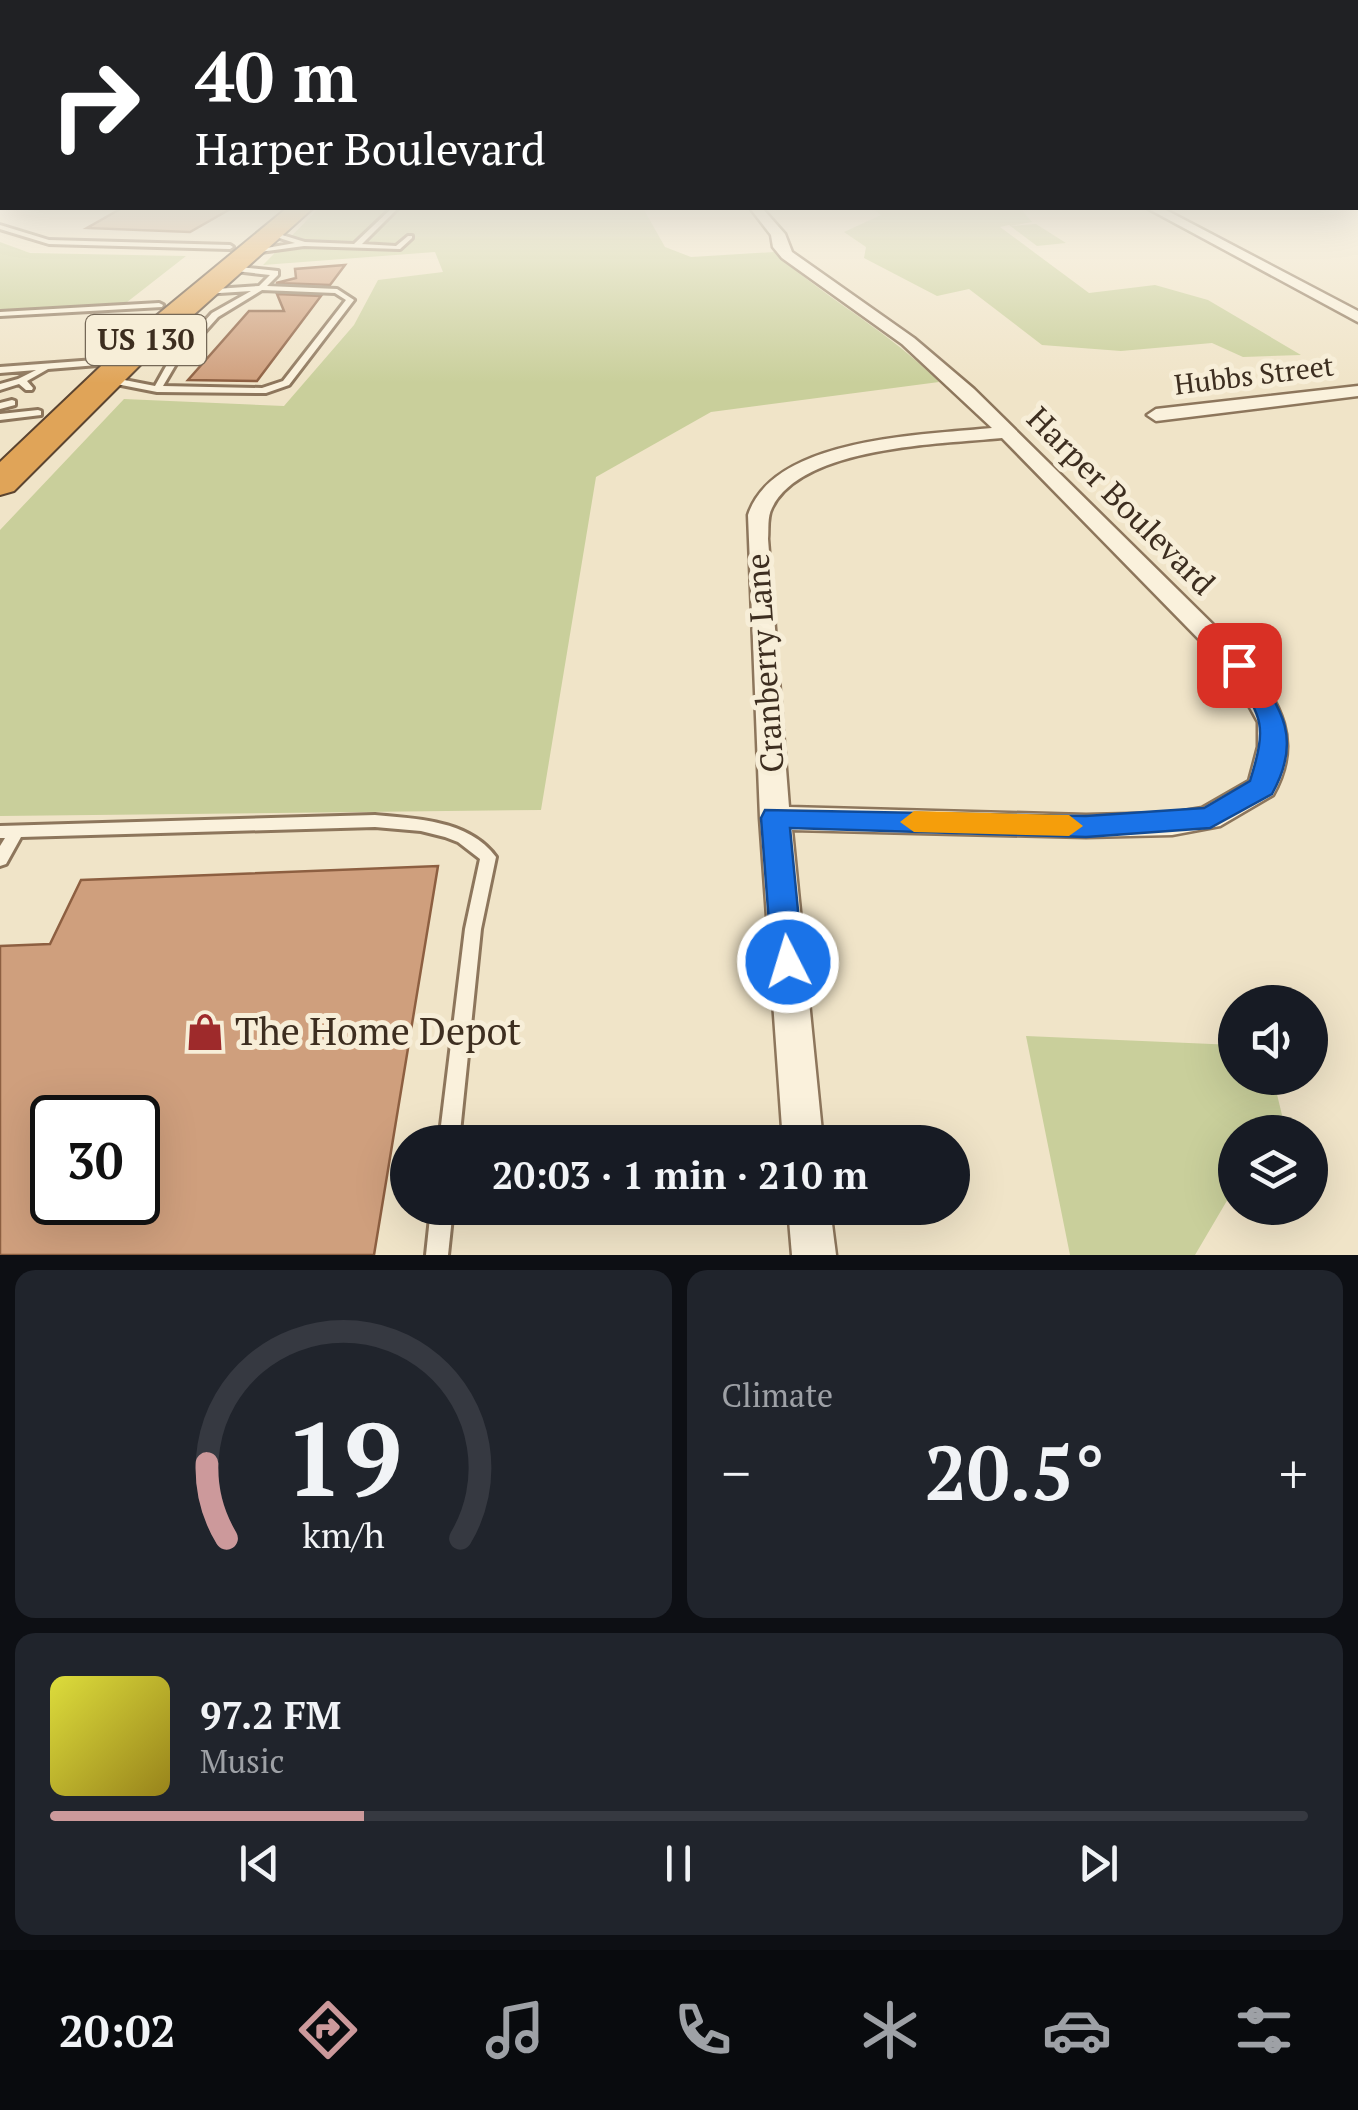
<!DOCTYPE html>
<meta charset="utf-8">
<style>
:root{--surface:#171b24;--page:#20242c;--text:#f1f3f6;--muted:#9ea1a6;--line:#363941;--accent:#cc999b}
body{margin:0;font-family:"PT Serif",serif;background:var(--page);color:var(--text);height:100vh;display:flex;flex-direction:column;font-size:38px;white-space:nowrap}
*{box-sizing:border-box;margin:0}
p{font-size:32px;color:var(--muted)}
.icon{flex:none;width:55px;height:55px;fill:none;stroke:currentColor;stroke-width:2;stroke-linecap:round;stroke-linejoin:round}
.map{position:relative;height:1255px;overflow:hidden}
.side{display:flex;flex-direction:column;gap:15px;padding:15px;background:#0d0f14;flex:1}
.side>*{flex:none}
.hud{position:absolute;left:0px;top:0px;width:1360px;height:210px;box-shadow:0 10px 40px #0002;background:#202124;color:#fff;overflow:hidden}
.controls{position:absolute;left:1218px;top:985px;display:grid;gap:20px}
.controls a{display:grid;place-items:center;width:110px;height:110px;border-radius:50%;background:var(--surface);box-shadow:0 10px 40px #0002;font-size:50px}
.speed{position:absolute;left:30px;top:1095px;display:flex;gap:20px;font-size:50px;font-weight:700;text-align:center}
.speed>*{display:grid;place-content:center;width:130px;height:130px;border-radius:50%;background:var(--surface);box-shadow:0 10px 40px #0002;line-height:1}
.speed .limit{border:5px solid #111;border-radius:15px;background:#fff;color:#111}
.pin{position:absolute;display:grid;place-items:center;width:85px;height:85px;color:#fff;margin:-42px;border-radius:20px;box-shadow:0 5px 15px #0006}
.me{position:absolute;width:110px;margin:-55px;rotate:355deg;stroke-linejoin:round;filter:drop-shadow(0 0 8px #0008)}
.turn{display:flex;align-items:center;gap:35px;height:210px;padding:0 30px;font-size:45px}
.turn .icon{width:130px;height:130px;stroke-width:2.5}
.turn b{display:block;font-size:70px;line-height:85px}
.big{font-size:75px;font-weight:800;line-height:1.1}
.side .widget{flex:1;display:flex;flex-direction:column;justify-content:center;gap:15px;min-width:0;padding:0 35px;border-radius:20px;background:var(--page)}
.side .dial{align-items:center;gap:0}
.dial svg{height:260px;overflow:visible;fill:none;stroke:var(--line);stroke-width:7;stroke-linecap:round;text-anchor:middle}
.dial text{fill:var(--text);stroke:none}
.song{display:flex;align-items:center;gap:30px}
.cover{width:120px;height:120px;border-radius:15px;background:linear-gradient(135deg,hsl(60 70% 55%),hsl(50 70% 35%))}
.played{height:10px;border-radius:5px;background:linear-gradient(90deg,var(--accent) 25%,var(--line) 25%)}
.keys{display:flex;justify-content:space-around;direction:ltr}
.heat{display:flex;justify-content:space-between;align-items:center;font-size:55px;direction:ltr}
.side .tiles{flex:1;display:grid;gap:15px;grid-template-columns:1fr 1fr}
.widget:last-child{grid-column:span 2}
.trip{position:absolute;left:390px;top:1125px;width:580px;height:100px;border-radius:50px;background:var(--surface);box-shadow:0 10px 40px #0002;font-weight:800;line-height:100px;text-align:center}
.menu{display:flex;height:160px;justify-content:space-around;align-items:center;background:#090b0e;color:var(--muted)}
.menu .icon{width:70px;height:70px}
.menu .selected{color:var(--accent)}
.menu b{font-size:45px;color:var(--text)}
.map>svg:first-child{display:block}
.green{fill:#c9cf9b}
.building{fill:#cf9f7d;stroke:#8d5f41;stroke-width:2.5;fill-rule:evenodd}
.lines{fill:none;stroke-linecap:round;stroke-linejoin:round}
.lane-casing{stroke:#8d765c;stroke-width:6}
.street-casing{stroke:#8d765c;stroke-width:5}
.highway-casing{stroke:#5b4430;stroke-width:4}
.lane{fill:#faf1dc;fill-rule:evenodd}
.street{fill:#faf1dc;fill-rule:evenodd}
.highway{fill:#e0a458;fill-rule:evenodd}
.route{fill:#1a73e8;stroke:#114b97;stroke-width:2.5}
.slow{fill:#f59e0b}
.labels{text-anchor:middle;stroke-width:10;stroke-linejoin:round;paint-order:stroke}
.far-street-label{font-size:28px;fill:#3d2e20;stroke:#f7eed8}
.shield{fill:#f7eed8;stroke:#756857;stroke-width:2.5}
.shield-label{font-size:30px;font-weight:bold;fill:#3d2e20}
.street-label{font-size:32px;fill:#3d2e20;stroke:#f7eed8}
.near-poi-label{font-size:38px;fill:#3d2e20;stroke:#f7eed8;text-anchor:start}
</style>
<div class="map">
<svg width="1358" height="1255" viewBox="0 0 1358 1255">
<rect width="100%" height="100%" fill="#f0e4c8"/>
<g class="green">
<path d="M319 208H643L665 247 691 257 774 252C826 299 889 331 939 382L711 412 596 477 541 810 0 816V530L124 399 284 406 354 325 378 280 443 272 435 252 263 265Z"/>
<polygon points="872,208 1020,208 1032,222 1010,226 1036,224 1066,243 1037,246 1009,225 1000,227 1089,293 1155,285 1208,300 1301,355 1243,357 1212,343 1121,351 1042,345 969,289 937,296 864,258 866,247 844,232 881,215"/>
<polygon points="0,242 30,253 186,256 122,306 0,314"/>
<polygon points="1026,1036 1235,1045 1235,1078 1273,1078 1282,1115 1271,1132 1235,1132 1235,1187 1195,1255 1070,1255"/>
</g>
<g class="building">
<polygon points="122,208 232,208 190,232 87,228"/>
<polygon points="345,265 330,285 276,283 296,278 295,269"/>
<polygon points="277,294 321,296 257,381 188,380 249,311 284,311"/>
<path d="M438 866 374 1255H0V946L50 944 81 880ZM52 1118H138V1202H52Z"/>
</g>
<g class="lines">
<g class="lane-casing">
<g id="lane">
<polygon points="392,208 398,208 362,244 396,246 408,236 412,236 412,238 400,249 304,246 253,253 250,251 295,243 267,234 266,233 269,231 305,242 354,244"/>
<polygon points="0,225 49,240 230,245 233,247 230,249 49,244 0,229"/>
<path d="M230 266 278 271V275L267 286 337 289 354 300 289 385 266 393 157 392 106 382V378L109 377 155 386 169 361 212 313 251 291 204 294 200 292 201 290 259 286 270 275 227 270 226 268ZM262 290 335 293 346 300 283 381 262 388 163 386 176 364 218 317Z"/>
<polygon points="159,303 163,305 162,307 0,316 0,312"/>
<polygon points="95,360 98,361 98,365 48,369 27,381 33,388 32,390 26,390 19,384 0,390 0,384 18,379 36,370 0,373 0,367"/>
<polygon points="12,400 15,401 15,405 0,409 0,403"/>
<polygon points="38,410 41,411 41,415 0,420 0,414"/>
<path d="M375 815C417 819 469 820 496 857L481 929 459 1142H439L465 929 480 859 458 842 445 837 421 831 375 827 21 837 6 864 0 866V846L5 838H0V826Z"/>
<polygon points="431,1208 453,1208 448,1255 426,1255"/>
</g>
</g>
<g class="street-casing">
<g id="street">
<path d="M750 208H762L785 234 792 252 914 338 974 389 1248 659C1279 704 1304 740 1273 795L1220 826 1172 835 1086 837 792 830 823 1142H783L760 818 748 515C773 437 925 435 992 428L902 344 782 258 773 247 771 235ZM1002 438 1230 671 1258 722V747L1249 781 1202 808 1172 813 1086 815 789 807 768 539C769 529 767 517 772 508 802 446 942 444 1002 438Z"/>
<polygon points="1147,208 1162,208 1358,311 1358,322"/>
<polygon points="1358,386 1358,396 1156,421 1147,415 1156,409"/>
<polygon points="788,1208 830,1208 836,1255 792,1255"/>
</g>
</g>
<g class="highway-casing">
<polygon id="highway" points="287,208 313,208 161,344 14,491 0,495 0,462 139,330"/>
</g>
<use href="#lane" class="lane"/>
<use href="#street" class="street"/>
<use href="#highway" class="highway"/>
</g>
<linearGradient id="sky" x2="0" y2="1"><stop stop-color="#8fbad6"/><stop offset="0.54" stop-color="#f8f3e6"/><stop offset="1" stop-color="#f8f3e6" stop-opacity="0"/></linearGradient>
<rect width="1358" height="383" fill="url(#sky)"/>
<path class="route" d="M1239 658 1247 660C1280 707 1304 736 1272 794L1210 828 1086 837 790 828 803 962 799 971 788 975 776 971 772 962 761 818 765 810 1086 816 1204 808 1250 781C1269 720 1261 717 1227 665Z"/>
<polygon class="slow" points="914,811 1069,815 1083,826 1069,836 914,832 900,822"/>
<defs>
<g id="shop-bare" transform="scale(3)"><path d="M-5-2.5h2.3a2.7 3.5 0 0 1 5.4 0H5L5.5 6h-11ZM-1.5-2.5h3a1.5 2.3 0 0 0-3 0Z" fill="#9e2a2b" stroke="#f7eed8" stroke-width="2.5" paint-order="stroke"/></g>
</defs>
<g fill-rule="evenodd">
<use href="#shop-bare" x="205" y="1032"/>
</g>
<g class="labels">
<g class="far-street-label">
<text transform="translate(1254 375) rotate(-7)" y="10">Hubbs Street</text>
</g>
<rect class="shield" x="86" y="315" width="120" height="50" rx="8"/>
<g class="shield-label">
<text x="146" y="350">US 130</text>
</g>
<g class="street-label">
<text transform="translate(1121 501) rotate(45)" y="11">Harper Boulevard</text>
<text transform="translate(765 663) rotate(-94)" y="11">Cranberry Lane</text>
</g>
<g class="near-poi-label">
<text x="235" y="1045">The Home Depot</text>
</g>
</g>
</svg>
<div class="controls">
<a><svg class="icon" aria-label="sound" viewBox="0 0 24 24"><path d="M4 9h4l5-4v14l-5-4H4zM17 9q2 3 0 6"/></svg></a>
<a><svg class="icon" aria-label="layers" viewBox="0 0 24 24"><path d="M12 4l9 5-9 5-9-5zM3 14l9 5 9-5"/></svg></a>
</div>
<div class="speed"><div class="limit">30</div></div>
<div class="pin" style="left:1239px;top:665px;background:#d93025"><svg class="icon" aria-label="arrive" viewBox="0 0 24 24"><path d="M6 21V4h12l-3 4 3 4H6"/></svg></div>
<svg class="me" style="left:788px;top:962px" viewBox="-20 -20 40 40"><circle r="17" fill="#1a73e8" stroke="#fff" stroke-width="3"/><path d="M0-11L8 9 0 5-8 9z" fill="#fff"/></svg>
<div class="trip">20:03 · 1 min · 210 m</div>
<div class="hud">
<div class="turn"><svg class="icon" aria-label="right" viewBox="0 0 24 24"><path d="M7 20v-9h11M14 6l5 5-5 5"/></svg><div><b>40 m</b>Harper Boulevard</div></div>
</div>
</div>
<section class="side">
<div class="tiles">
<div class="widget dial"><svg viewBox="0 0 100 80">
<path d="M14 69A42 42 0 1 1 86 69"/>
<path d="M14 69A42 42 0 0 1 8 46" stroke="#cc999b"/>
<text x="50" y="56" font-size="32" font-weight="700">19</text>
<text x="50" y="72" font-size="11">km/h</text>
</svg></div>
<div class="widget"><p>Climate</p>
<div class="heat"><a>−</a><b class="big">20.5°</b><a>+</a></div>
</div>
<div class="widget">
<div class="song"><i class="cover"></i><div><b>97.2 FM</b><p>Music</p></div></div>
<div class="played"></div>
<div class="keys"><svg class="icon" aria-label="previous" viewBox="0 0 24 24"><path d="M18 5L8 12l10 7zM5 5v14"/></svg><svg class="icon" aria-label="pause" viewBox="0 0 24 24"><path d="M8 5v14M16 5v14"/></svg><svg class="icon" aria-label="next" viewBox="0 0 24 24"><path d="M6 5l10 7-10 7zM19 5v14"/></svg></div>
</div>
</div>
</section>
<nav class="menu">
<b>20:02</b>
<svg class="icon selected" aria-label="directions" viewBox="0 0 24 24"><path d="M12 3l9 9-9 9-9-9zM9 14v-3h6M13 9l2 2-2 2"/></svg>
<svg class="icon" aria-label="music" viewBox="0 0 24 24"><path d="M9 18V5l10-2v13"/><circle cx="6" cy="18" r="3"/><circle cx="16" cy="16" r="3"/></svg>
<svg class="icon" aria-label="phone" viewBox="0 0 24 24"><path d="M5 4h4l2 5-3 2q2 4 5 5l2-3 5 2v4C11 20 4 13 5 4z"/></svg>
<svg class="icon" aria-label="climate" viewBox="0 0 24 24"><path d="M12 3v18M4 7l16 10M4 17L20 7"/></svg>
<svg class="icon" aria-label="car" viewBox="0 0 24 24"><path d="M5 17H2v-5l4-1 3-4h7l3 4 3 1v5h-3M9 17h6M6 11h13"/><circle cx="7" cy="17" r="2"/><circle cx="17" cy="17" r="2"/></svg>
<svg class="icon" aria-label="filters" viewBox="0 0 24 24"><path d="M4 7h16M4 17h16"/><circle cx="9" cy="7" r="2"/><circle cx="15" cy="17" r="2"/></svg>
</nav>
